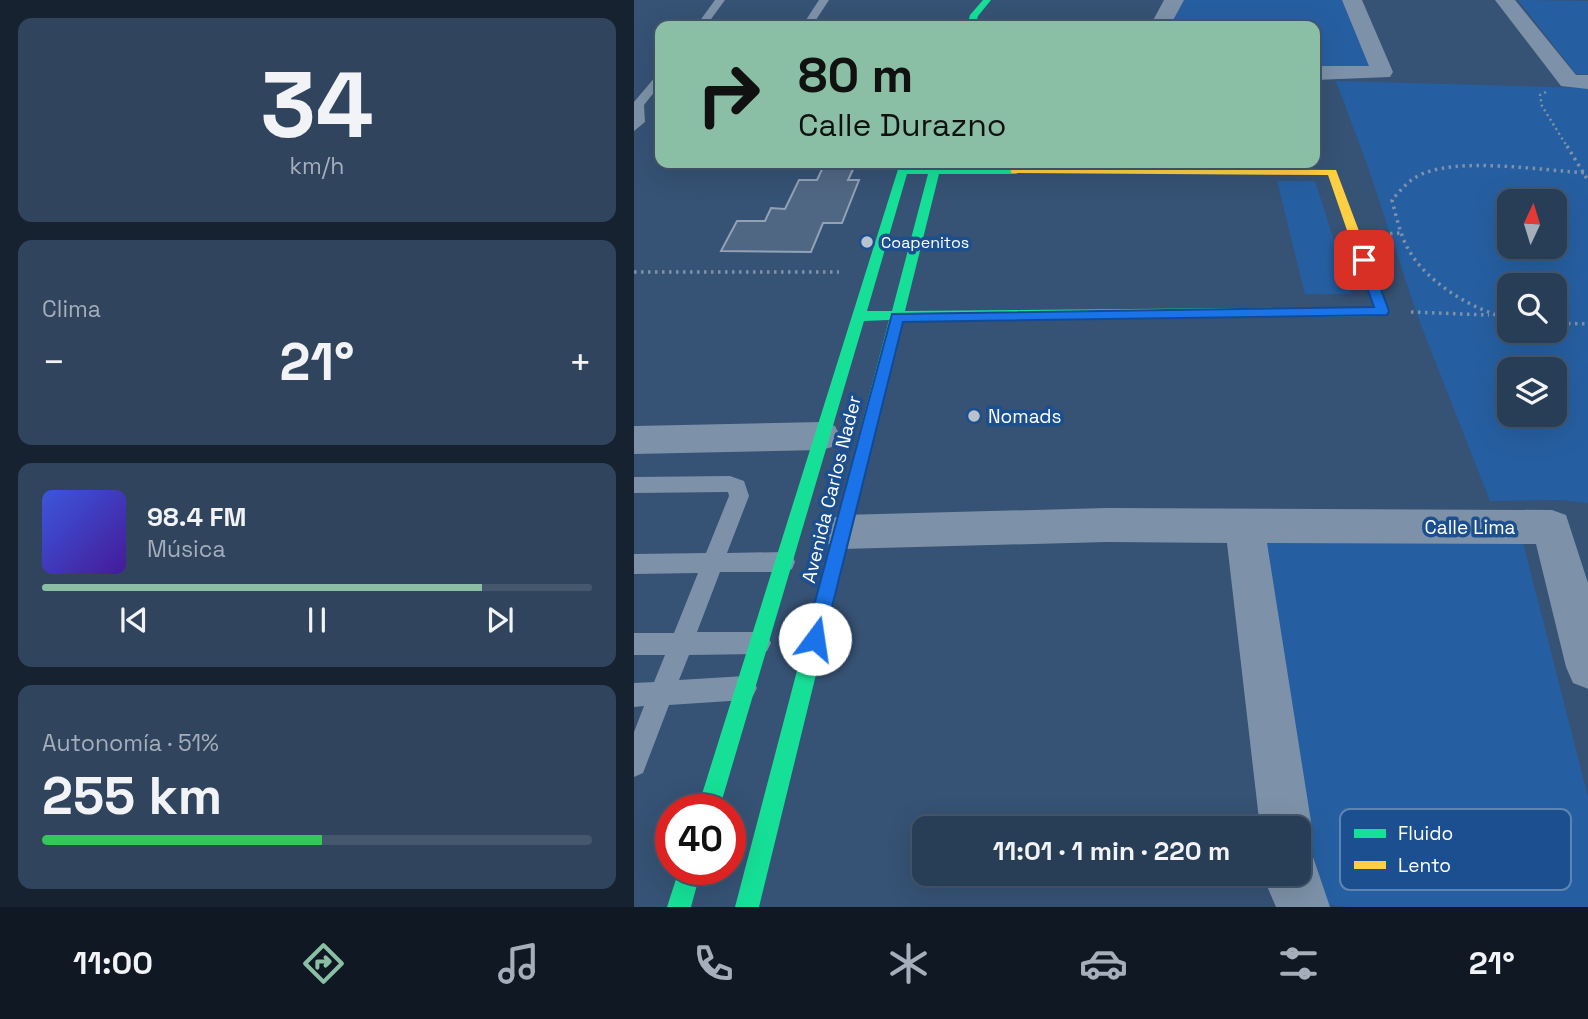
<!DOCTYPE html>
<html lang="es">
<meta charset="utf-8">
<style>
:root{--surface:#283e57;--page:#30455d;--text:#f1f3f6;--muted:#a5aeba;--line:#44576d;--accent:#8abfa5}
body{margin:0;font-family:"Space Grotesk",sans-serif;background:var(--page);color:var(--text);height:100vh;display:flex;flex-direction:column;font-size:26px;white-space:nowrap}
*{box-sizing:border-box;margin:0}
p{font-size:23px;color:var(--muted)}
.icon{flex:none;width:38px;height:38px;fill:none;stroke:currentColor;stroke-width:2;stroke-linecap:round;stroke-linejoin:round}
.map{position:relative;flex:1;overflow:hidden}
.panel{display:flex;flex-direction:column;gap:18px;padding:18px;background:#162230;width:634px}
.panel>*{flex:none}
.top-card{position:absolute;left:21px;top:21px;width:665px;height:147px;border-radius:14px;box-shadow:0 7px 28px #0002,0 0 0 2px var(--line);background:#8abfa5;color:#111;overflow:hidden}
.needle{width:46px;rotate:4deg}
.fabs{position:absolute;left:863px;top:189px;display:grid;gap:14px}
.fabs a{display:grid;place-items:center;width:70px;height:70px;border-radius:14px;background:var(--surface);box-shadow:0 7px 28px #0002,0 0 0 2px var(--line);font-size:35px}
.speed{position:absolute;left:21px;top:794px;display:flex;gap:14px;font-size:35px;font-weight:700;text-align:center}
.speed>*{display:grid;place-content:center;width:91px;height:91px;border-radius:50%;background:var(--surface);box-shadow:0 7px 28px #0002,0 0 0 2px var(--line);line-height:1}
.speed .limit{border:10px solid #d22;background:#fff;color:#111}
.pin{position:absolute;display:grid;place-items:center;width:60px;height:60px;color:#fff;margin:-30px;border-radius:14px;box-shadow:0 4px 10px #0006}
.me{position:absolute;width:77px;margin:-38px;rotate:14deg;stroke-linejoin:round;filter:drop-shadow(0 0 5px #0008)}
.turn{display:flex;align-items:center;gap:24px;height:147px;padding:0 28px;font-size:32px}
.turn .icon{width:91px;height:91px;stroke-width:2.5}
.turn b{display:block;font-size:49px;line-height:60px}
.big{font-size:52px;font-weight:600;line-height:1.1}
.panel .tile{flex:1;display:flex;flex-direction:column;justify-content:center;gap:10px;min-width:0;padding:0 24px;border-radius:14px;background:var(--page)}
.panel .dial{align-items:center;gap:0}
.dial b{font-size:91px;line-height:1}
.song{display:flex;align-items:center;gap:21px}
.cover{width:84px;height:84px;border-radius:10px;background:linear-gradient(135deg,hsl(230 70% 55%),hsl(260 70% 35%))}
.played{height:7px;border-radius:4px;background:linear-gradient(90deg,var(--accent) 80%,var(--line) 80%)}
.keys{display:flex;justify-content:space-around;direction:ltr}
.heat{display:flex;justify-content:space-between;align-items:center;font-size:38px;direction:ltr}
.charge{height:10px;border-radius:5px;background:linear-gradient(90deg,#34c759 51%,var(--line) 0)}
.trip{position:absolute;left:278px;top:816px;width:399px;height:70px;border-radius:14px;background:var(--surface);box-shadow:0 7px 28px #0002,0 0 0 2px var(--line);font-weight:600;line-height:70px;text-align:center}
.dock{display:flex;height:112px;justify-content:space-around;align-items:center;background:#101923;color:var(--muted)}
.dock .icon{width:49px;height:49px}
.dock .selected{color:var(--accent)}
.dock b{font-size:32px;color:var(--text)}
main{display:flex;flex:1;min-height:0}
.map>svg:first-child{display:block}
.green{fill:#265fa1;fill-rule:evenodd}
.building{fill:#506783;stroke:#92a2b6;stroke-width:2}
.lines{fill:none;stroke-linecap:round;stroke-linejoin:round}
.path-far1{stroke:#7d92a8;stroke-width:2.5;stroke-dasharray:2 3.5;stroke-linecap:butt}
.path{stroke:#7d92a8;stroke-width:3.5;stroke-dasharray:2.5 4.5;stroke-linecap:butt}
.lane{fill:#7d92a8;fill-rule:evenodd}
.street{fill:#7d92a8;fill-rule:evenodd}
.fast{fill:#16e098;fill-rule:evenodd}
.slow{fill:#ffcf43;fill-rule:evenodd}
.route{fill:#1a73e8;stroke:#114b97;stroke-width:2}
.poi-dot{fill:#b9c2ce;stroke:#1b4f8f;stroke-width:2.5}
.labels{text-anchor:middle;stroke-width:7;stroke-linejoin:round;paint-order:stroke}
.far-poi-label{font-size:16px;fill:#fff;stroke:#1b4f8f;text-anchor:start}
.poi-label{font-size:19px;fill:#fff;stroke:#1b4f8f;text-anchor:start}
.street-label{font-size:19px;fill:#fff;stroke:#1b4f8f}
.key{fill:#1b4f8f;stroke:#5f84b1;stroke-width:2}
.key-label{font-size:19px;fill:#fff}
</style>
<main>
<section class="panel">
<div class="tile dial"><b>34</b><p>km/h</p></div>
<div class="tile"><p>Clima</p>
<div class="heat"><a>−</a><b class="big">21°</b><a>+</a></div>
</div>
<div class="tile">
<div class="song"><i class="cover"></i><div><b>98.4 FM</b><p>Música</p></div></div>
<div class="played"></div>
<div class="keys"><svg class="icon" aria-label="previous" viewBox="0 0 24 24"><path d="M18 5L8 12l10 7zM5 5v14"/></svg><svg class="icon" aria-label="pause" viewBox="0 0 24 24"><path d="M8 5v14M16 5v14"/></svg><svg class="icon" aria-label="next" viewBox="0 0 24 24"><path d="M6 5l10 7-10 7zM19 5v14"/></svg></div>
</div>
<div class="tile"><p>Autonomía · 51%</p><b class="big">255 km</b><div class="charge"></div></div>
</section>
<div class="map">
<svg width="955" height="907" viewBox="0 0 955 907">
<rect width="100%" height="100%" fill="#365274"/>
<g class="green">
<polygon points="549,0 712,0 738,68 681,67 681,26 543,26 541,17"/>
<polygon points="884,0 954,1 954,74 942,74"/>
<path d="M702 81 954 88V503L927 500 856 501 785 320 733 164ZM875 201H920V247H875ZM875 285H920V331H875ZM875 369H920V415H875Z"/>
<polygon points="643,181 681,181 717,294 671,294"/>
<polygon points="625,542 889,542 954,797 954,907 713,907 688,904"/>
</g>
<polygon class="building" points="191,163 222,163 214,180 225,180 208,223 189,223 177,252 87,251 103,221 131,221 137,208 151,209 165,180 183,180"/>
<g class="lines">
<polyline class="path-far1" points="912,92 906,95 908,106 934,148"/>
<g class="path">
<polyline points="933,146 955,182"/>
<polyline points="749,234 767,233"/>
<polyline points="0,272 205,272"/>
<polyline points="777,312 855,315"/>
<path d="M875 319C838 309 792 283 773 247 766 233 762 216 758 200 765 192 772 183 782 177 820 155 910 171 955 173"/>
<polyline points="920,323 955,324"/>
</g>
<g class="lane">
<polygon points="81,0 91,0 72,26 62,26"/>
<polygon points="185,0 195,0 178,26 168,26"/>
<polygon points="26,75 26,85 10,105 11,122 0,131 0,102 22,76"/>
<polygon points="96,476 110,481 115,496 93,553 150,552 158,555 161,562 158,569 150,572 86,572 63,632 125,632 133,635 137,643 133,651 125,654 55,655 45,680 111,676 119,680 123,688 119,696 111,700 35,705 9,773 0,777 0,732 10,706 0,707 0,683 20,682 31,655 0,655 0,633 40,633 64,573 0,574 0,554 72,553 95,496 94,492 0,493 0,477"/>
</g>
<g class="street">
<polygon points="530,0 550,0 536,26 516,26"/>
<polygon points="708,0 728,0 759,72 756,77 681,80 681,66 735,66"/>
<polygon points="861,0 881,0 942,75 955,75 955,89 927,86"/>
<polygon points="188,422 201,426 206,436 201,446 188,450 0,454 0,426"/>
<polygon points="473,508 918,510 932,515 955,586 955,689 939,683 932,667 902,544 633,543 678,828 670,846 665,848 665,828 626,828 593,543 473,542 208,549 194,544 188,532 194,520 208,515"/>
<polygon points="665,849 678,854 696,907 642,907 633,886 632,873 665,873"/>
</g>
<g class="fast">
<polygon points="349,0 357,0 344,16 341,26 333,26 336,15"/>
<path d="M266 163H276L275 168H295L297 163H307L306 168H382L388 171 382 174H305L271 311 740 307 737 300 744 296 749 297 755 311 748 316 269 320 125 907H101L255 320 230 321 85 810H63ZM273 174H294L258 311H233Z"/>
<polygon points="45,870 67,870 57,907 33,907"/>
</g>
<polygon class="slow" points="382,168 702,170 751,300 744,304 737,300 694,175 378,173 376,171"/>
</g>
<polygon class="route" points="730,256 736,260 755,311 753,315 269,322 190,639 188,645 181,648 174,645 171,639 258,314 740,307 723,260"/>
<g class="poi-dot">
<circle cx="233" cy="242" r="7"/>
<circle cx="340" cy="416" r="7"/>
</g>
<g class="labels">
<g class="far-poi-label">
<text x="247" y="248">Coapenitos</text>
</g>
<g class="poi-label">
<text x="354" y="423">Nomads</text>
</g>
<g class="street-label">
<text transform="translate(197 489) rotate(-76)" y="7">Avenida Carlos Nader</text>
<text x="836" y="534">Calle Lima</text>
</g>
</g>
<rect x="706" y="809" width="231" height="81" rx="10" class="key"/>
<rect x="720" y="829" width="32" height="9" fill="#16e098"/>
<rect x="720" y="861" width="32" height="8" fill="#ffcf43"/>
<g class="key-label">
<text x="764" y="840">Fluido</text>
<text x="764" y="872">Lento</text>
</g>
</svg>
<div class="fabs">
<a><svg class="needle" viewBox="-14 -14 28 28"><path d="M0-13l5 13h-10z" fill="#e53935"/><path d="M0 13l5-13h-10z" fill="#a5aeba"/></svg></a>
<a><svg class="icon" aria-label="search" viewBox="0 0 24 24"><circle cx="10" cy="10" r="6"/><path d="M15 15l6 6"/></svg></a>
<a><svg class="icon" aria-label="layers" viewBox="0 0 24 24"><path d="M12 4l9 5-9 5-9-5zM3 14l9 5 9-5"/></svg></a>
</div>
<div class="speed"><div class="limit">40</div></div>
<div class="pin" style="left:730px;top:260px;background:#d93025"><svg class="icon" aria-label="arrive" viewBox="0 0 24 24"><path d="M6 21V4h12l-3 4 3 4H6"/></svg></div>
<svg class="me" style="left:181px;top:639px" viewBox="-20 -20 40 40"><circle r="19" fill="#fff"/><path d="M0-13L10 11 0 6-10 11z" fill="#1a73e8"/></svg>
<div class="trip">11:01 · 1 min · 220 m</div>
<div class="top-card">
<div class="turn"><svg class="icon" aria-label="right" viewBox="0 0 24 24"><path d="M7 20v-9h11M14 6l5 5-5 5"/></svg><div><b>80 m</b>Calle Durazno</div></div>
</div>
</div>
</main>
<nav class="dock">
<b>11:00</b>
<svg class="icon selected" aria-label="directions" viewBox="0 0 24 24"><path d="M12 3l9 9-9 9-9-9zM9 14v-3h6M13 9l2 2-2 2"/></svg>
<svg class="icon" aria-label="music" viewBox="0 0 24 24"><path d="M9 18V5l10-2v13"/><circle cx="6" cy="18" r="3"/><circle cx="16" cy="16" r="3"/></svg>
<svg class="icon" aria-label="phone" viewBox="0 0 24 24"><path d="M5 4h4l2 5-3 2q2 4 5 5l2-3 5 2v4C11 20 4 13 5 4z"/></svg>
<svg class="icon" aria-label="climate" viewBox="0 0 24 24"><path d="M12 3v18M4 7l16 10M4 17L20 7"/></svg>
<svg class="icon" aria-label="car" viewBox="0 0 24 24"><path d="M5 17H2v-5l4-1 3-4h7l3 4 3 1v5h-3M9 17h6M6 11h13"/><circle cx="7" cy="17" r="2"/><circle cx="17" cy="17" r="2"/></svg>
<svg class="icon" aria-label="filters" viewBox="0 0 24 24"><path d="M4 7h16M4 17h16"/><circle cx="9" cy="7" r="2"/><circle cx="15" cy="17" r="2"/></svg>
<b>21°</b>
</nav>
